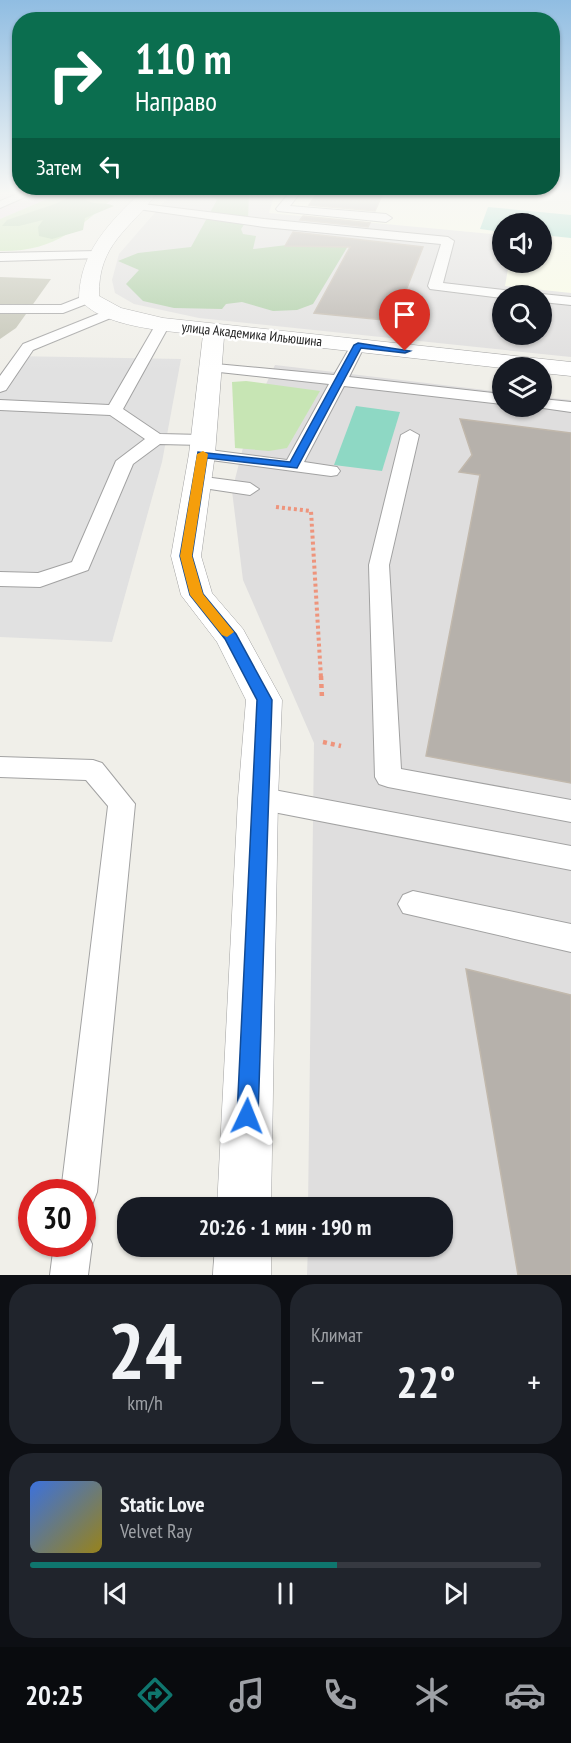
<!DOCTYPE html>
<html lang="ru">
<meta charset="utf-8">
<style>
:root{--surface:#171b24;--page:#20242c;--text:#f1f3f6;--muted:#9ea1a6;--line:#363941;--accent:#0f766e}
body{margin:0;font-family:"PT Sans Narrow",sans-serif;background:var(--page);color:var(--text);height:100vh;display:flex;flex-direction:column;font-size:22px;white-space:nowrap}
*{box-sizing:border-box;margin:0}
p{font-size:20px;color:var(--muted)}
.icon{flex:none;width:33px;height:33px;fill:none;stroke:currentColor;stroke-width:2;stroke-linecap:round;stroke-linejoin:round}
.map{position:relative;height:1275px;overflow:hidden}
.side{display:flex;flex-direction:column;gap:9px;padding:9px;background:#0d0f14;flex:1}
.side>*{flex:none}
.hud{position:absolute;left:12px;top:12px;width:548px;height:183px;border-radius:24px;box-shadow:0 2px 4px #0004;background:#0b6e4f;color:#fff;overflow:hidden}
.fabs{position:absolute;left:492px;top:213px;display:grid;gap:12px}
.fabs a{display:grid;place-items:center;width:60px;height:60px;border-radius:50%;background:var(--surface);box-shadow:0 2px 4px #0004;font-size:30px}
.speed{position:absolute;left:18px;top:1179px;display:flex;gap:12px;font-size:30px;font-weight:700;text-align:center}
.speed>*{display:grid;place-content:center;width:78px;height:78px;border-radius:50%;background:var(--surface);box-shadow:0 2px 4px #0004;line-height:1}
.speed .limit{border:9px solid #d22;background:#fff;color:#111}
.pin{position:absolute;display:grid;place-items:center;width:51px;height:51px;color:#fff;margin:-62px -26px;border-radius:50% 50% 50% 0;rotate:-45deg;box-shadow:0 0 6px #0007}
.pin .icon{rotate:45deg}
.me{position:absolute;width:66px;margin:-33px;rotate:2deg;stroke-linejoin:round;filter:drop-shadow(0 0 4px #0008)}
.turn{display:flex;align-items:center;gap:21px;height:126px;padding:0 24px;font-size:27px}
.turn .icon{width:78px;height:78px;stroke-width:2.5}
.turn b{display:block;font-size:42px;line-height:51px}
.then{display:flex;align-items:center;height:57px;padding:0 24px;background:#0003;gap:12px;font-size:22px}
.big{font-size:45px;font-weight:700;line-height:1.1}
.side .tile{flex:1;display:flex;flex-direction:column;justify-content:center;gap:9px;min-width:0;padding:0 21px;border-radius:24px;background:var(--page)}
.side .dial{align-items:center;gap:0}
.dial b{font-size:78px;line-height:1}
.song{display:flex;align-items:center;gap:18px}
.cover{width:72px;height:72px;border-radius:9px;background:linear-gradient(135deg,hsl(220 70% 55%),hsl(50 70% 35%))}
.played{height:6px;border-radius:3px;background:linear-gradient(90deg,var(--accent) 60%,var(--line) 60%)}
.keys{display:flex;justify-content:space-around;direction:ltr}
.heat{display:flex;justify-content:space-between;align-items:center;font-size:33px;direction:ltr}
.side .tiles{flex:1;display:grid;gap:9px;grid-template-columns:1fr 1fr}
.tile:last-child{grid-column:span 2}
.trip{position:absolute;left:117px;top:1197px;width:336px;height:60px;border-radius:24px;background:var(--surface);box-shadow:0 2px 4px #0004;font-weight:700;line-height:60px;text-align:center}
.dock{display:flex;height:96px;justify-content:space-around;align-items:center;background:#090b0e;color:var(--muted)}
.dock .icon{width:42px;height:42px}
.dock .current{color:var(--accent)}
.dock b{font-size:27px;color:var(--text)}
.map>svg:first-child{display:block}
.residential{fill:#dfdede;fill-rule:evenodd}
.industrial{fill:#e9dbe5}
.education{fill:#fafde5}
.construction{fill:#c3c4b5}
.grass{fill:#c7e5b4}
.forest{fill:#a9cca1}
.pitch{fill:#8ed8c4}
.parking{fill:#e1e1e1}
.building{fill:#b6b1ab;stroke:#c1b8ac;stroke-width:1.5}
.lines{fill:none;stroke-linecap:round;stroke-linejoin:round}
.service-casing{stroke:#a2a2a2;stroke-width:2}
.minor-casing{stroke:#a2a2a2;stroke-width:1}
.path-far1{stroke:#ee947c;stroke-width:4;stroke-dasharray:3 3;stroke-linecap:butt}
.path{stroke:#ee947c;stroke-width:4.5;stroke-dasharray:4 4;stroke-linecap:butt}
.service{fill:#fff;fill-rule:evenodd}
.minor{fill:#fff;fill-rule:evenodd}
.route{fill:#1a73e8;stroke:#114b97;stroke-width:1.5}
.slow{fill:#f59e0b}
.labels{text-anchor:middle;stroke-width:5;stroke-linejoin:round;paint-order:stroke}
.far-street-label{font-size:14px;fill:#212121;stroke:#fff}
</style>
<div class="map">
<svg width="571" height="1275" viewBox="0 0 571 1275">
<rect width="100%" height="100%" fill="#f0efe9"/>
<g class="residential">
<path d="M172 193H571V357L199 318 134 304 115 293 112 280 119 254ZM502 224H542V262H502ZM502 296H542V334H502Z"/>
<polygon points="275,365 502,392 502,406 542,406 542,397 571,400 571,1275 307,1275 308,1247 442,1246 442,1208 308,1207 314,743 243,580 232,491 251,416"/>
</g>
<polygon class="industrial" points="0,193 61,193 0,219"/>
<polygon class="education" points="275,193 571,193 571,293 505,286 509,263 542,262 542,224 502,224 502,235 269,213"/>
<polygon class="construction" points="0,277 51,279 16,328 0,339"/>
<g class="grass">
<path d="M61 193H119C79 227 56 252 0 251V219Z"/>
<polygon points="246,381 320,391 287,448 269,451 235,448 232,382"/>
</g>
<g class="forest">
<path d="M77 193H105L85 199C92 206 104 201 114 206L85 218 83 230 52 239 39 236 38 227 43 220 19 226H2L7 220 55 204Z"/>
<polygon points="208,193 249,193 248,219 241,229 243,234 256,236 253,249 295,244 348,246 313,304 297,310 273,311 242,302 226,304 222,309 174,308 143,301 126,284 139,270 118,261 138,253 191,247 217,200"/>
</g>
<g class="pitch">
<polygon points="488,207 571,215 571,238 542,235 542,224 502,224 502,232 480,229"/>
<polygon points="356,406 400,412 382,471 334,465"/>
</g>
<polygon class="parking" points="13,356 181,359 162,462 112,642 0,637 0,379"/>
<g class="building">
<polygon points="317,193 383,193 375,211 309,205"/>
<polygon points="303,216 370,223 368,227 300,220"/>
<polygon points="293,232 423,247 394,321 314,313 350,247 285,246"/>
<polygon points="460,419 571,433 571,783 426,756 480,475 459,472 472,455"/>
<polygon points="466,969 571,995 571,1275 518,1275"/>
</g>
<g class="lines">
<g class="service-casing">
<g id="service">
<polygon points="20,193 34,193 0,208 0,201"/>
<polygon points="289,193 300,193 290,206 386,214 392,218 386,222 278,211 276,209"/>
<polygon points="135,203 264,219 448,237 454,241 443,283 522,292 529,296 502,296 502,298 430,289 428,286 441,244 264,227 131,208 129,206"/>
<polygon points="97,251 103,255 101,258 0,261 0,253"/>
<polygon points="89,294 96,298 94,301 63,313 0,313 0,305 61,305"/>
<polygon points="542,294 571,297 571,305 542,302 542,296 537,296"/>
<polygon points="113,308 118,309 118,315 33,350 6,390 0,392 0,376 23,344"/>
<polygon points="163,320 170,324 123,409 160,434 202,435 211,440 202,445 160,444 133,464 88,570 40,587 0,586 0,572 38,573 72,562 116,461 145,439 110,415 0,410 0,400 109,405 156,324"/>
<polygon points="358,341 365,345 349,377 502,394 502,404 344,386 304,462 337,467 340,471 337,475 331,476 196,458 193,454 202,449 287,460 329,384 210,371 205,369 202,366 205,363 334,375 353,342"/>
<polygon points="542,399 571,402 571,412 536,407 542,406"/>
<polygon points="410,430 419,435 389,565 401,769 571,800 571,822 388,787 379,784 375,777 369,565 401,435"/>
<polygon points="197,476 250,483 259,489 250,495 190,486 188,482"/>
<polygon points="0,757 93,760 102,763 135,804 97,1192 92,1205 82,1209 82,1192 61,1192 108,806 86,780 0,777"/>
<polygon points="258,787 571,846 571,870 258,809 249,805 245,798 249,791"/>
<polygon points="413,891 571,924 571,952 403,913 398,904 403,895"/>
<polygon points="82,1229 86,1231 92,1244 88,1275 50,1275 54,1244 82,1244"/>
</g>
</g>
<g class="minor-casing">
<g id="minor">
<path d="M140 193H157C130 230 98 243 99 296L121 308 163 318 571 362V376L542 373V368H502L224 337 215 454 201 556 212 593 243 629 282 700 278 798 271 1208H217L238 798 246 700 217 642 181 595 171 556 189 454 203 335C169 331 100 328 79 298 80 252 109 223 140 193Z"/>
<polygon points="215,1246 271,1246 271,1275 213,1275"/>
</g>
</g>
<polyline class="path-far1" points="276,507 311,511 321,678"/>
<g class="path">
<polyline points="321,676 322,698"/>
<polyline points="323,742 341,746"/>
</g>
<use href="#service" class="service"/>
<use href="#minor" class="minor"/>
</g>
<linearGradient id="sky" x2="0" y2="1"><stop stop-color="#90bde2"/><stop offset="0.52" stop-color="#f8f8f5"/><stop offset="1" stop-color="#f8f8f5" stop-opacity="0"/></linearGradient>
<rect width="571" height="371" fill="url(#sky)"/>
<polygon class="route" points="358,343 410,351 405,353 361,348 297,468 207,458 192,556 203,594 236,634 272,700 258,1116 255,1124 247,1127 240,1124 237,1116 257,700 225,639 190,595 180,556 198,452 290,462 354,345"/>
<polygon class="slow" points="203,451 208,454 192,556 203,594 234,632 227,637 222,635 190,595 180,556 197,454"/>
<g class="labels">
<g class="far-street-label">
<text transform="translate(252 334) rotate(6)" y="5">улица Академика Ильюшина</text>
</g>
</g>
</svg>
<div class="fabs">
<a><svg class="icon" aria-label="sound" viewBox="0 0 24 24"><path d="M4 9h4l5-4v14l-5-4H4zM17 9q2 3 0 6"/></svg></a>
<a><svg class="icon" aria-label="search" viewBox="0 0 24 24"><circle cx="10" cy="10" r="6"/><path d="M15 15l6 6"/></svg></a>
<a><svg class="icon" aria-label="layers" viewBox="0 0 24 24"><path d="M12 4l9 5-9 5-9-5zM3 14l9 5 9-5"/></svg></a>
</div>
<div class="speed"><div class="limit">30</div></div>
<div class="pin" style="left:405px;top:351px;background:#d93025"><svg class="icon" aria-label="arrive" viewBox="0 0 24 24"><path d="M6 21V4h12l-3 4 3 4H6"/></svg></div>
<svg class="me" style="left:247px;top:1116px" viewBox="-20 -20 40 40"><path d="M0-17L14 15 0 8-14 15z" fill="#1a73e8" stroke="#fff" stroke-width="4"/></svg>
<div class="trip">20:26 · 1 мин · 190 m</div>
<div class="hud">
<div class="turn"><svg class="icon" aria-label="right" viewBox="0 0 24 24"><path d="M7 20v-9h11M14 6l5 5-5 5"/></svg><div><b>110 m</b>Направо</div></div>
<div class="then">Затем<svg class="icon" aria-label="left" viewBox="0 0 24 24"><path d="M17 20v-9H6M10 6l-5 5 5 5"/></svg></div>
</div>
</div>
<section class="side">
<div class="tiles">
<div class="tile dial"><b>24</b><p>km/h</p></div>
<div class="tile"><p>Климат</p>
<div class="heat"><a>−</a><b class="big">22°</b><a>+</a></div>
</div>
<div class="tile">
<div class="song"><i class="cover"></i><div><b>Static Love</b><p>Velvet Ray</p></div></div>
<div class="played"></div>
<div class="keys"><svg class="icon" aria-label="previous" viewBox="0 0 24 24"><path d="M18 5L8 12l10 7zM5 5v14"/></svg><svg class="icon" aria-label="pause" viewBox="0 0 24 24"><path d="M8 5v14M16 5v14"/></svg><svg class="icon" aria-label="next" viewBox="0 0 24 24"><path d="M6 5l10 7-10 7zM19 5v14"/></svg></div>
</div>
</div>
</section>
<nav class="dock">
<b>20:25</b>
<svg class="icon current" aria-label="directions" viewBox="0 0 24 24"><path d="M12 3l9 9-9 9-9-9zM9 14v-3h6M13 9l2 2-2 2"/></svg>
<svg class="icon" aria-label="music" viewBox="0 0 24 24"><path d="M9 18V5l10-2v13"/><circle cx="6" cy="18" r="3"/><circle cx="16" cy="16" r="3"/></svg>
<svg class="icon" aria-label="phone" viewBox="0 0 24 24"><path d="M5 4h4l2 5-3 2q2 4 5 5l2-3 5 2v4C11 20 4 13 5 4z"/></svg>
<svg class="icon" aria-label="climate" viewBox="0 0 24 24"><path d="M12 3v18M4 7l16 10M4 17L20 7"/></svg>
<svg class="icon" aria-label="car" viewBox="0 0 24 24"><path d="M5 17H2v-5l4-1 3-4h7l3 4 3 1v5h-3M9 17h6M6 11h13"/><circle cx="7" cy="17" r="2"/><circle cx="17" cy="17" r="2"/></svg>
</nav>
